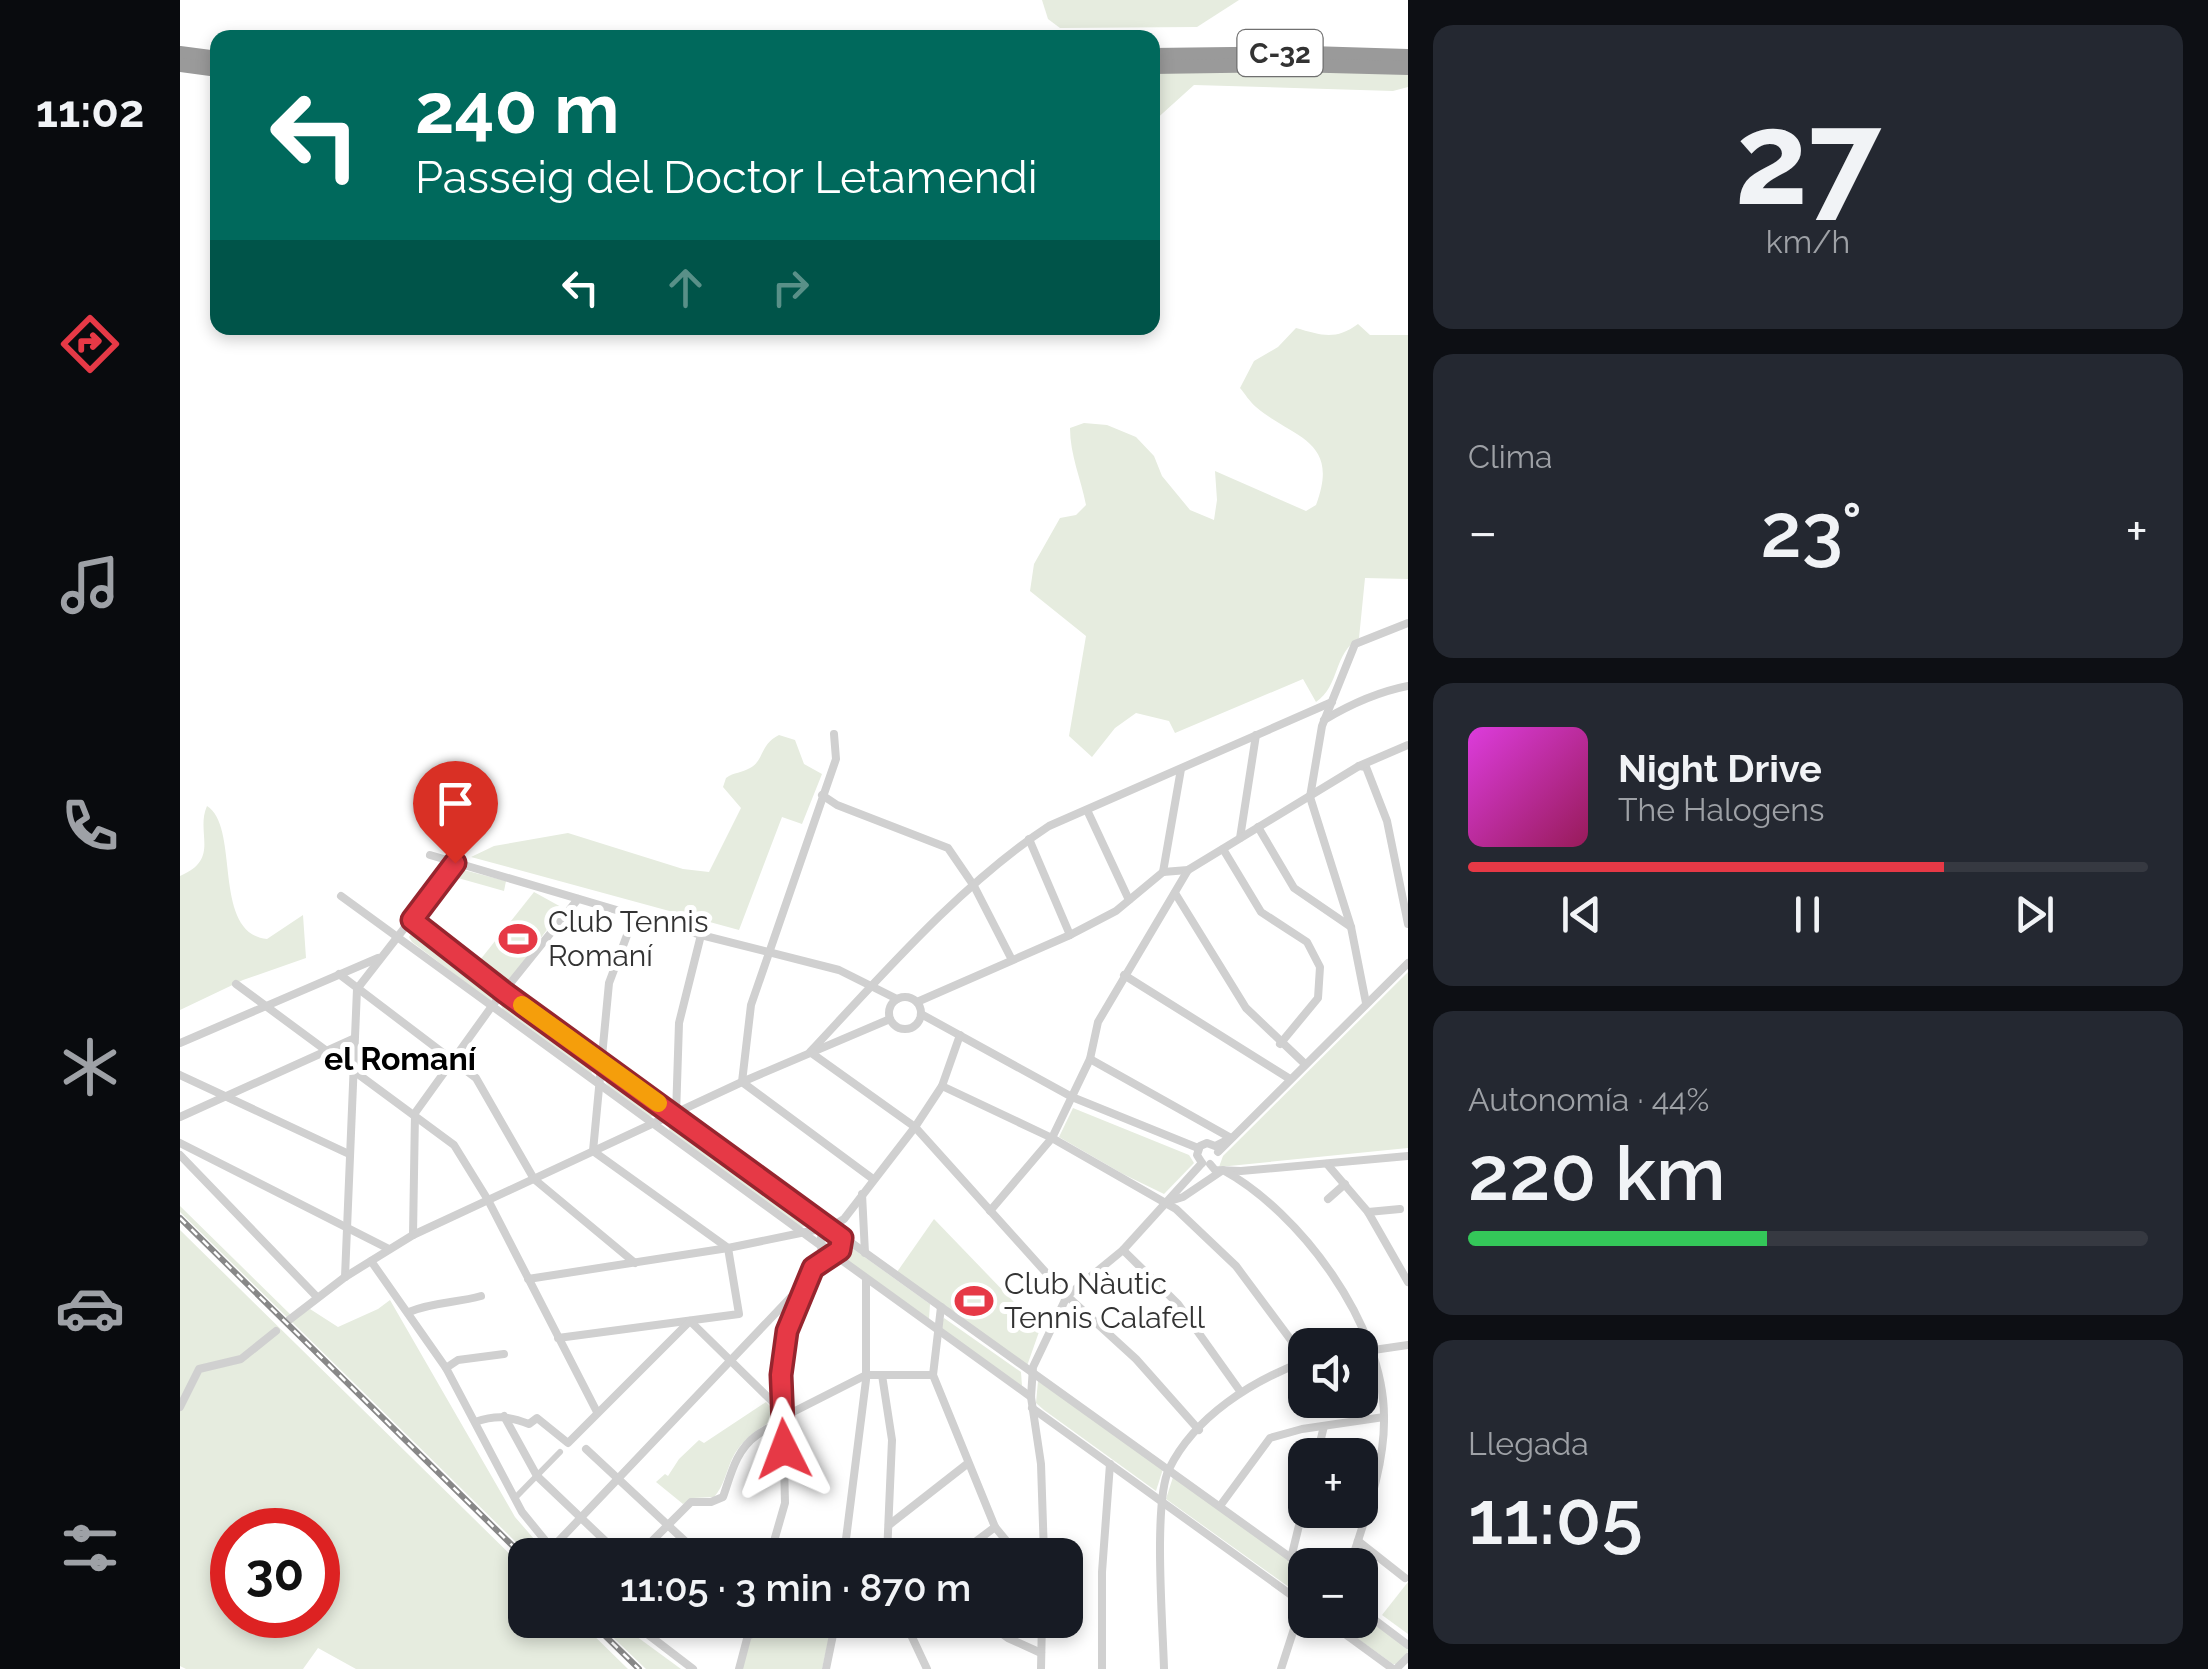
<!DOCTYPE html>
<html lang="es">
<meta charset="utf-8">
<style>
:root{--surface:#171b24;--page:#242831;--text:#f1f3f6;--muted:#9ea1a6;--line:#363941;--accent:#e63946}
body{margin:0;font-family:Raleway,sans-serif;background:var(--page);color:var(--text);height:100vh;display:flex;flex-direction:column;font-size:38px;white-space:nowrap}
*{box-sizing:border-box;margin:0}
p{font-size:32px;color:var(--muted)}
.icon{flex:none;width:55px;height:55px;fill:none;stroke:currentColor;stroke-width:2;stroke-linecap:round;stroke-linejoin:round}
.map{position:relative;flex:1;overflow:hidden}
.details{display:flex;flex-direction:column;gap:25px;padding:25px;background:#0d0f14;width:800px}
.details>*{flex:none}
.guide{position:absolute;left:30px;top:30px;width:950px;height:305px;border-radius:20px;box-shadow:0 5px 15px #0003;background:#00695c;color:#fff;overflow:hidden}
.controls{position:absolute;left:1108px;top:1328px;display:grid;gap:20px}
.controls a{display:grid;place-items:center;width:90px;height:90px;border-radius:20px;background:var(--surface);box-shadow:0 5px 15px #0003;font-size:50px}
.speed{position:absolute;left:30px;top:1508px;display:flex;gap:20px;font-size:50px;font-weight:700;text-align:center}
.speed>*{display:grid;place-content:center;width:130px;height:130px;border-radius:50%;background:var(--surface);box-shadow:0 5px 15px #0003;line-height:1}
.speed .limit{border:15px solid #d22;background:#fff;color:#111}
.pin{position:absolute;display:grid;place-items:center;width:85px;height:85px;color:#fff;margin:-102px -42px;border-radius:50% 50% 50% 0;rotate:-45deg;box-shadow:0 0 10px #0007}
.pin .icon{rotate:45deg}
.me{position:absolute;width:110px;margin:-55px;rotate:357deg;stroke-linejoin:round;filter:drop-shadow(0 0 8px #0008)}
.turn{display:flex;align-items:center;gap:35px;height:210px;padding:0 40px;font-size:45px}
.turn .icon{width:130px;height:130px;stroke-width:2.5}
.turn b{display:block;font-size:70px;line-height:85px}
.lanes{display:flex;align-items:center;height:95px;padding:0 40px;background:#0003;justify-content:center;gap:50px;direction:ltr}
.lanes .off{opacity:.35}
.big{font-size:75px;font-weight:600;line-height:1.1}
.details .widget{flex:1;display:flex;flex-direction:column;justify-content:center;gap:15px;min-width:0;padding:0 35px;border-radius:20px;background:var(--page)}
.details .dial{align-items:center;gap:0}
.dial b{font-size:130px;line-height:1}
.song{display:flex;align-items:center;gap:30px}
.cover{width:120px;height:120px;border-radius:15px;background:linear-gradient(135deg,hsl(300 70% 55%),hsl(330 70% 35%))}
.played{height:10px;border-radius:5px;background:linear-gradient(90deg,var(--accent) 70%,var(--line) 70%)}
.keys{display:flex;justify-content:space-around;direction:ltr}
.heat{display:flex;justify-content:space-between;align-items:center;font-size:55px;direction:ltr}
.charge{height:15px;border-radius:8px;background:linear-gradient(90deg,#34c759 44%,var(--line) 0)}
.trip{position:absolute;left:328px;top:1538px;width:575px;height:100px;border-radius:20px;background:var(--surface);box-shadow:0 5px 15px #0003;font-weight:600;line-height:100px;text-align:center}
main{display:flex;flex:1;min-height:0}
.dock{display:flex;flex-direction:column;width:180px;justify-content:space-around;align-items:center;background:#090b0e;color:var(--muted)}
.dock .icon{width:70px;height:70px}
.dock .on{color:var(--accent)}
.dock b{font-size:45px;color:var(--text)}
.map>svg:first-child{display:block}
.green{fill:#e6ecdf;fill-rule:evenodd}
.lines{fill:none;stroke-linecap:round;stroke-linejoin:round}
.pedestrian{stroke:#d0d0d0;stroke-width:6}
.minor{stroke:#d0d0d0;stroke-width:8}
.motorway{stroke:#9a9a9a;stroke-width:14}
.rail-casing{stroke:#888;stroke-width:6}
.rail{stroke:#fff;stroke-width:2.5;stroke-dasharray:8;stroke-linecap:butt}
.route-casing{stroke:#96252e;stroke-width:25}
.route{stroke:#e63946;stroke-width:18}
.slow{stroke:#f59e0b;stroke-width:18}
.labels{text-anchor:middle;stroke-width:10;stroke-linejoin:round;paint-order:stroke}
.shield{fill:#fff;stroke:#707070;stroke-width:2.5}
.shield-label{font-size:28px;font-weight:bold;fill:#333}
.poi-label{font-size:30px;fill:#333;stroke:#fff;text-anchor:start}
.neighbourhood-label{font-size:32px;font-weight:bold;fill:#000;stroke:#fff}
</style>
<main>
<nav class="dock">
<b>11:02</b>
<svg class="icon on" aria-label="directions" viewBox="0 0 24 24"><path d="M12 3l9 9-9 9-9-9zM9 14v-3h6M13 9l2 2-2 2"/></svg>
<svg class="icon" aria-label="music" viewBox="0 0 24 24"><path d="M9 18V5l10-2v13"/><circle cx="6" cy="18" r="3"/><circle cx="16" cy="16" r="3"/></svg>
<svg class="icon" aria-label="phone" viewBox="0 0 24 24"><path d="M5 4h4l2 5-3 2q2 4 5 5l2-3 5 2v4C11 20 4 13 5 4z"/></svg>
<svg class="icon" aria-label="climate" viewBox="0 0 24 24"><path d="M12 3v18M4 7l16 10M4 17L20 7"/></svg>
<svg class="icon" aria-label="car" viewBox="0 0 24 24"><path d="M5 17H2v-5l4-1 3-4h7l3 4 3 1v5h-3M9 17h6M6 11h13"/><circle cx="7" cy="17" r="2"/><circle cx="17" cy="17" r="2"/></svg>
<svg class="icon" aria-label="filters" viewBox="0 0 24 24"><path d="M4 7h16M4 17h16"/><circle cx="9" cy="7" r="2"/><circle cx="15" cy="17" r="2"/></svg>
</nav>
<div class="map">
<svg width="1228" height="1669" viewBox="0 0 1228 1669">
<rect width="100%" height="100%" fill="#fff"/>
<g class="green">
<polygon points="862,0 1059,0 1017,27 880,28 868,19"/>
<polygon points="1176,71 1228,74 1228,87 1213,91 1014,85 973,122 972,73"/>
<path d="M1178 324 1190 335H1228V579L1185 578 1179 638C1153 654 1160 686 1136 702L1123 679 995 733 989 721 956 713 935 728 912 757 889 736 906 636 850 591 854 564 880 518 896 515 906 505C901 479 890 455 890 428L904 423 927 425 956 437 974 456 982 476 1010 510 1034 520 1037 500 1035 471 1126 511 1136 505C1161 439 1112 438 1076 407 1070 402 1065 394 1060 388L1074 361 1098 347 1116 328C1141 335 1155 341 1178 324Z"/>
<path d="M599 735 615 740 624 764 642 774 622 824 602 817 559 930 291 857 314 846 388 833 503 869 529 872 561 808 543 787 546 778C554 772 562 773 570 768 584 761 580 744 599 735Z"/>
<path d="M27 806C61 827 31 933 87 939L123 915 126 958 63 980 0 1010V876C41 859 15 833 27 806Z"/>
<polygon points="280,869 326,881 324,891 278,878"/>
<polygon points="354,892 383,908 329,981 300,960"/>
<polygon points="234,930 315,987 317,995 310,1001 232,942 229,937"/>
<polygon points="1228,972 1228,1148 1039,1167 1043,1156"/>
<polygon points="329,997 410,1057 412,1076 323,1010 321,1005"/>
<polygon points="429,1073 479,1107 481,1113 470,1117 430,1088 426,1083"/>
<polygon points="893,1108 1009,1155 1014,1163 984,1194 943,1174 879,1137"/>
<polygon points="502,1122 635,1221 635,1225 620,1227 490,1132 488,1126"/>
<polygon points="0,1206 114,1318 130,1309 158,1327 198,1309 210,1300 335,1517 368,1555 349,1555 0,1212"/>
<polygon points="754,1219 860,1329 847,1366 717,1272"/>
<path d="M0 1230 345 1569V1620H398L448 1669H176L138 1648 123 1669H6L0 1666ZM52 1530H138V1615H52Z"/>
<polygon points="672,1248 750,1304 749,1319 663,1258"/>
<polygon points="764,1318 841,1372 842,1386 764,1332 760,1326"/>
<polygon points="858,1381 983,1469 976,1491 864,1410 856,1403"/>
<path d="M586 1402 592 1408 594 1419C577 1430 561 1440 552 1459 546 1472 544 1486 534 1497L513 1498 503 1504 476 1482 485 1474 488 1476 499 1459 519 1440 524 1443Z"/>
<polygon points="993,1477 1115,1563 1125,1573 1120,1595 986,1499"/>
<polygon points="1228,1582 1228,1634 1202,1615"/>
<polygon points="1180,1613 1227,1646 1228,1652 1218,1664 1213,1664 1152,1620 1180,1620"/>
<polygon points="415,1620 434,1620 501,1669 466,1669"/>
<polygon points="652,1624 642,1669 562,1669 572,1634 606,1625"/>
</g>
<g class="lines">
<polyline class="pedestrian" points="335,1498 380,1452"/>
<g class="minor">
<path d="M1144 720C1171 704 1197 692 1228 686"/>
<polyline points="654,734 656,759 571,1005 562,1082 693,1179"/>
<polyline points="1179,766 1186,767 1207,821 1228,924"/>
<polyline points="642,795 657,805 768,848 794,886 832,960"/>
<polyline points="907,810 949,900"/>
<polyline points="1078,827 1114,888 1171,927"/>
<polyline points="1060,838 1076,735"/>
<polyline points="849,839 890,935"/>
<polyline points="1043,849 1081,912 1127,942 1140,967 1138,998 1100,1044"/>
<polyline points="250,855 521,935 659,970 717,999"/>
<polyline points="983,872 1001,769"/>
<polyline points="995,893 1066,1008 1125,1064"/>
<polyline points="161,896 644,1248"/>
<path d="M232 919C367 1025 508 1124 646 1225 653 1229 661 1233 663 1242L656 1252 644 1248 640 1241 643 1232 655 1231"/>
<polyline points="159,974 296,1078 354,1179 455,1263"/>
<polyline points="944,975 1110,1079"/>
<polyline points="56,984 274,1145 308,1200 417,1412"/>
<circle cx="725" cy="1013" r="16"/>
<polyline points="737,1002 890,935 936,911 983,872 1008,870 1179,766 1228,745"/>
<polyline points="1186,1003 1171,927 1130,797 1142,726 1175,644 1228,623"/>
<polyline points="741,1014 892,1097 1018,1148"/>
<polyline points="0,1043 198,958"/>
<polyline points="910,1059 1051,1138"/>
<polyline points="0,1075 169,1154"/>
<polyline points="762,1086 872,1138 996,1209 1056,1266 1125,1359"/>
<polyline points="496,1115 499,1023 521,935"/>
<polyline points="0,1117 173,1039"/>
<polyline points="0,1143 209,1249"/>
<polyline points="1038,1152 1228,963"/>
<polyline points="0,1155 137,1297"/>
<polyline points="1022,1163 1017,1155 1020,1146 1027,1143 1035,1146 1047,1140"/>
<polyline points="1030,1164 1035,1170 1061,1171 1228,1156"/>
<polyline points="1147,1164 1188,1212 1228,1282"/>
<polyline points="682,1194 685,1253"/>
<polyline points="1148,1199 1165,1184"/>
<path d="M990 1201 1003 1197 1043 1170C1120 1212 1204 1325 1204 1417 1205 1467 1185 1518 1170 1565"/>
<polyline points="810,1211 872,1138 910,1059 918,1022 1008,870"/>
<polyline points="1188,1212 1220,1209"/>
<polyline points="646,1230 664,1219 735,1127 762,1086 780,1035"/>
<polyline points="233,1235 235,1113 312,1006 398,899"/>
<polyline points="662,1236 1125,1568"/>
<polyline points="943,1250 998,1304 1060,1391"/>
<polyline points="649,1251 851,1397"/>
<polyline points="191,1261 266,1368 342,1512 377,1555"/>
<polyline points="165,1277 177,989 275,863"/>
<polyline points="348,1279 548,1248 645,1228"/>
<polyline points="761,1307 753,1375 815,1527 838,1555"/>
<path d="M229 1312C252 1302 277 1303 301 1296"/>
<polyline points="109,1320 165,1277 233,1235 562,1082 710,1019"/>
<polyline points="378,1338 559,1314 548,1248 413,1151 429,983 455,914"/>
<polyline points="1180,1352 1228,1345"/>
<polyline points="266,1368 278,1360 324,1354"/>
<polyline points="702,1375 712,1440 707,1555"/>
<polyline points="0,1407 19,1369 61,1359 96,1331"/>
<polyline points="852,1408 1125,1605"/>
<path d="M601 1409C600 1350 613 1304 642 1252L641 1246"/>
<polyline points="324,1416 357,1476 440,1555"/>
<path d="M295 1422C316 1415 329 1416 349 1424L357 1418 388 1443 510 1321 601 1410"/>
<path d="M1019 1430 956 1359 887 1296 735 1127 630 1052C702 975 782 883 869 826L1152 702"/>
<polyline points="406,1449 520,1555"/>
<polyline points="1137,1455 1144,1426"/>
<polyline points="1040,1506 1090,1438 1122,1429 1204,1417"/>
<polyline points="709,1525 787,1464"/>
<polyline points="1178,1541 1225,1578"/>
<polyline points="371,1549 611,1297 618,1300"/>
<path d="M458 1555 511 1502H531L543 1497C551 1474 556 1450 577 1435 589 1426 601 1424 611 1413L686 1375H753"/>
<polyline points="590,1555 605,1503 603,1422"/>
<polyline points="664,1555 686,1380 686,1280"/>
<polyline points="785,1555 786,1549 815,1527"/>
<polyline points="864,1555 861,1464 851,1397 853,1367 887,1296 943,1250 1022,1163"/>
<polyline points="1111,1558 1125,1501"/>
<polyline points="1180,1609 1228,1645"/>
<polyline points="449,1620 513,1669"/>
<polyline points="509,1620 513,1620"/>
<polyline points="545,1620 548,1624"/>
<polyline points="724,1620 747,1669"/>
<polyline points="803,1620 828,1638 861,1653"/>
<polyline points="1146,1620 1213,1669"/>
<polyline points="567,1636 596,1626 636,1621 690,1633 730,1630 769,1620"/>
<polyline points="559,1669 572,1620"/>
<polyline points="646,1669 655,1625"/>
<polyline points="861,1669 862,1620"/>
<polyline points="922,1669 922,1572 930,1464"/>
<path d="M984 1669C983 1627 973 1502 989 1469 1015 1416 1072 1381 1125 1361"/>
<polyline points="1101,1669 1125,1595"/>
<polyline points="1216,1669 1228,1657"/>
</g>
<g class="motorway">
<polyline points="0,53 38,58"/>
<polyline points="972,55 1130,53 1228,56"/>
<polyline points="0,65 38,70"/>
<polyline points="972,67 1111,65 1228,68"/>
</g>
<g class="rail-casing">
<g id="rail">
<polyline points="0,1218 345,1558"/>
<polyline points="409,1620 459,1669"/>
</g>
</g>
<use href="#rail" class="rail"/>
</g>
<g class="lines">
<g class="route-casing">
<polyline id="route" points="275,863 232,920 324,992 662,1238 660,1250 633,1268 607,1331 601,1375 604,1449"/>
</g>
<use href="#route" class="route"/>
<polyline class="slow" points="342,1005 478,1103"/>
</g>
<defs>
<g id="stadium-bare" transform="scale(3)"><path d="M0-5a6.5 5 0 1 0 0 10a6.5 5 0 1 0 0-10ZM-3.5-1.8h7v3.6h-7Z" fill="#e63946" stroke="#fff" stroke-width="2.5" paint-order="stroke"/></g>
</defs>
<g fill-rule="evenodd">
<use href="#stadium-bare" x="338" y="939"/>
<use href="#stadium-bare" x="794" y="1301"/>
</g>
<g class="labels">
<rect class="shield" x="1057.5" y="30" width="85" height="46" rx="8"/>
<g class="shield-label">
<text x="1100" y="63">C-32</text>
</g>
<g class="poi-label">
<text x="368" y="932">Club Tennis<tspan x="368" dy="34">Romaní</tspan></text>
<text x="824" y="1294">Club Nàutic<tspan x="824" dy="34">Tennis Calafell</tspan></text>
</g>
<g class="neighbourhood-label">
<text x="220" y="1070">el Romaní</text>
</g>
</g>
</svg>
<div class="controls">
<a><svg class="icon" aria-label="sound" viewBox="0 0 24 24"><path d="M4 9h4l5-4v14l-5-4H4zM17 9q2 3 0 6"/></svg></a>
<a>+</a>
<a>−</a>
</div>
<div class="speed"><div class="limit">30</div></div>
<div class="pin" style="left:275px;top:863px;background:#d93025"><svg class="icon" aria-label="arrive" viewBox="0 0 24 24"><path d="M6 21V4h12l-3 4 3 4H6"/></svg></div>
<svg class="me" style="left:604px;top:1449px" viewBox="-20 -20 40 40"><path d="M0-17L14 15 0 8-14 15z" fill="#e63946" stroke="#fff" stroke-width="4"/></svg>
<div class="trip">11:05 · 3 min · 870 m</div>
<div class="guide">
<div class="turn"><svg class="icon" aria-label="left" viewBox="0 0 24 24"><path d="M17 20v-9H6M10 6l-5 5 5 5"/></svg><div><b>240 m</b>Passeig del Doctor Letamendi</div></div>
<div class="lanes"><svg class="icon" aria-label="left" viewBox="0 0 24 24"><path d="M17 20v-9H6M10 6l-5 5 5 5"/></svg><svg class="icon off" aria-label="ahead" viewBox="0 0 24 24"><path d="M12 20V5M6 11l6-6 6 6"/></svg><svg class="icon off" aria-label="right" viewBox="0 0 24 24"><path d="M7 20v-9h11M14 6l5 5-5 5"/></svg></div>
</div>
</div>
<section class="details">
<div class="widget dial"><b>27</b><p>km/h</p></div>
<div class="widget"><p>Clima</p>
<div class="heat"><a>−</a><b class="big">23°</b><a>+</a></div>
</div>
<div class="widget">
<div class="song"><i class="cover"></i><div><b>Night Drive</b><p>The Halogens</p></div></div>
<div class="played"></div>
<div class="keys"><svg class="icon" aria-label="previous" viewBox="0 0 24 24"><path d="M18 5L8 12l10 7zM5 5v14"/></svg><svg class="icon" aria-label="pause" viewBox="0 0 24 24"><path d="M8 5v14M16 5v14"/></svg><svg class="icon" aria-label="next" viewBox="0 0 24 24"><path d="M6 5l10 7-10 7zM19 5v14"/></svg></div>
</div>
<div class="widget"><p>Autonomía · 44%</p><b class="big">220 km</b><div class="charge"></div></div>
<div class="widget"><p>Llegada</p><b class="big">11:05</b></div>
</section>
</main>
